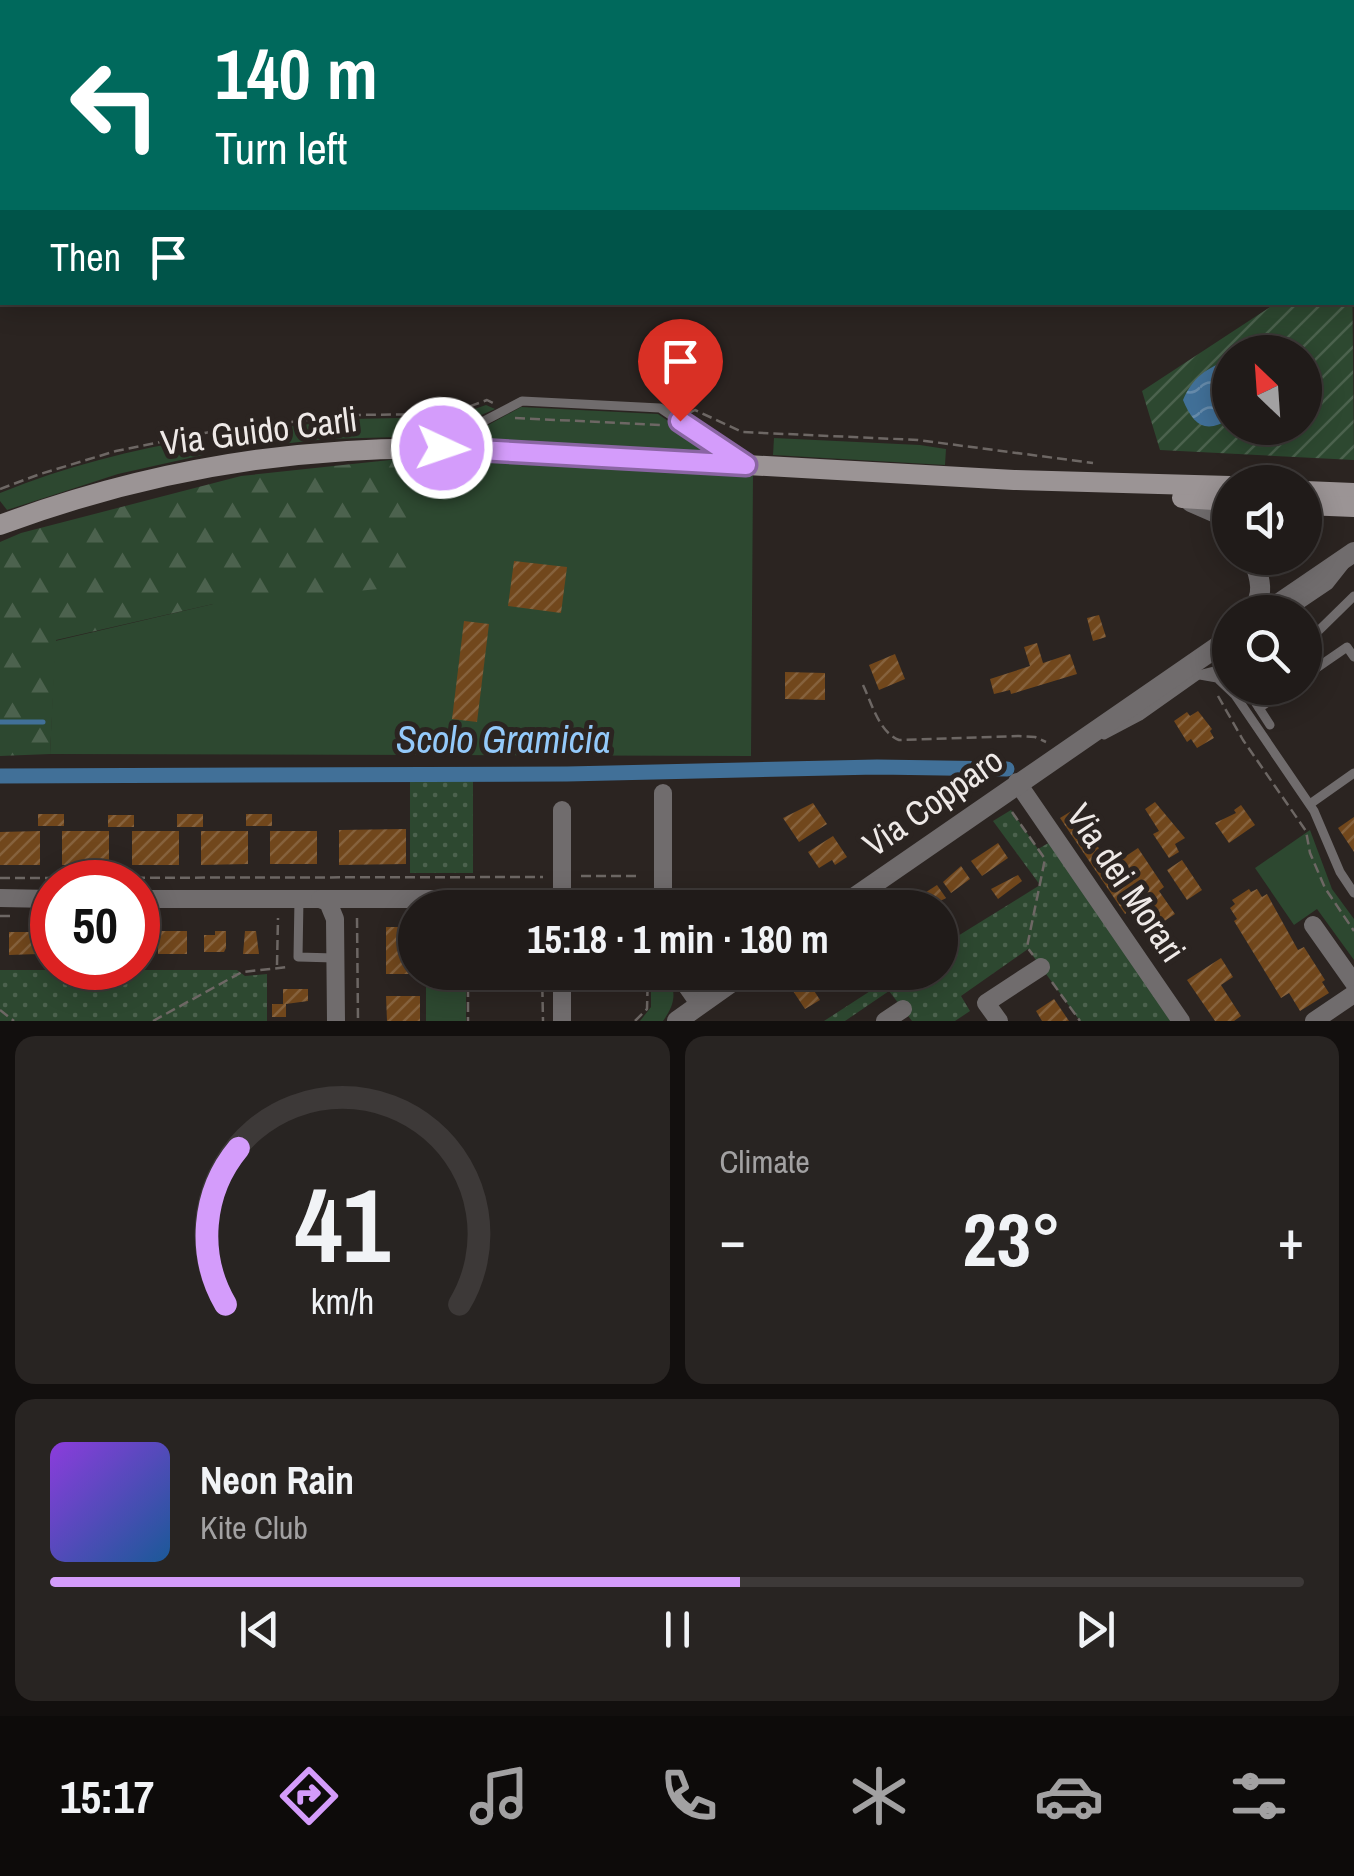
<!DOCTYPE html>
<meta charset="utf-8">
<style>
:root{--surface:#201b19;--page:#282422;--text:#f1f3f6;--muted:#a2a1a2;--line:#3d3938;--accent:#d49cfb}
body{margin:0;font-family:"Archivo Narrow",sans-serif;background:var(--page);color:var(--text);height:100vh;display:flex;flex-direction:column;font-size:38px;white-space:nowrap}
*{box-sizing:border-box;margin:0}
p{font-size:32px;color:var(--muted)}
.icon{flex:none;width:55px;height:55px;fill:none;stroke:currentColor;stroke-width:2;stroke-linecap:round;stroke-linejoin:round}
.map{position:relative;height:1021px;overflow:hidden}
.side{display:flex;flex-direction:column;gap:15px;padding:15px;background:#120f0e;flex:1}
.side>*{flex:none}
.top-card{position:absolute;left:0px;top:0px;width:1355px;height:305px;box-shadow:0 5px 25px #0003,0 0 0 2px var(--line);background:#00695c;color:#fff;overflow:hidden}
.needle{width:65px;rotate:335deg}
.controls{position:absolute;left:1212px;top:335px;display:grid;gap:20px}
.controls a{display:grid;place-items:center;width:110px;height:110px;border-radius:50%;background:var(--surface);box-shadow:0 5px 25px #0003,0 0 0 2px var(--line);font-size:50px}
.speed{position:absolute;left:30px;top:860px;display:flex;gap:20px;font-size:50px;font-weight:700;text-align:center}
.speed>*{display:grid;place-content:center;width:130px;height:130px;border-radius:50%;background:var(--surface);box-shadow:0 5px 25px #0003,0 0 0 2px var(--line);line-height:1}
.speed .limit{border:15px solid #d22;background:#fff;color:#111}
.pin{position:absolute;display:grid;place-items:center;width:85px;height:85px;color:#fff;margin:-102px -42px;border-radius:50% 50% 50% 0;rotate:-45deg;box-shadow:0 0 10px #0007}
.pin .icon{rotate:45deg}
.me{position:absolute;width:110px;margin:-55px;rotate:93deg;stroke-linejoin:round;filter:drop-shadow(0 0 8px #0008)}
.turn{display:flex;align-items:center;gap:35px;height:210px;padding:0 50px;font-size:45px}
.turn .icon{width:130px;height:130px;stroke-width:2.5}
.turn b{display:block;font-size:70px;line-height:85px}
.then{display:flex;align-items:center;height:95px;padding:0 50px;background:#0003;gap:20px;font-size:38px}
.big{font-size:75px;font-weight:800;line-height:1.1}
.side .card{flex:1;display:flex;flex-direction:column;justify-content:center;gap:15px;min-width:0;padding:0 35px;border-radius:20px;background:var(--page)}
.side .dial{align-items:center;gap:0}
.dial svg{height:260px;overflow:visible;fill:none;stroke:var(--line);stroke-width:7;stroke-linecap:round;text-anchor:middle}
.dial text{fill:var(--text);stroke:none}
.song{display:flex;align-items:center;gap:30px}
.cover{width:120px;height:120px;border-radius:15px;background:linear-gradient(135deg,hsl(270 70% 55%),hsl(210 70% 35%))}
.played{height:10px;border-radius:5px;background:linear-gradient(90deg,var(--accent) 55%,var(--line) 55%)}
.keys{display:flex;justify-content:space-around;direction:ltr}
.heat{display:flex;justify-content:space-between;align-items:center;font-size:55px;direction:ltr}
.side .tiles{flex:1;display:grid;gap:15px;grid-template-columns:1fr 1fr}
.card:last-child{grid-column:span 2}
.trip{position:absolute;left:398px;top:890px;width:560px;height:100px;border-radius:50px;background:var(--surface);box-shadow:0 5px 25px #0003,0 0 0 2px var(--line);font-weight:800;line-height:100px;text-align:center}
.menu{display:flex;height:160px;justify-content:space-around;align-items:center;background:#0d0b0a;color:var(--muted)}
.menu .icon{width:70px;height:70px}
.menu .selected{color:var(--accent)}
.menu b{font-size:45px;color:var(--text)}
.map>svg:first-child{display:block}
.grass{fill:#2d4830}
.forest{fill:url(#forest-firs)}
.park{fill:url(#park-dots)}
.garden{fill:url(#garden-furrows);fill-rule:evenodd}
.water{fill:url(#water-waves)}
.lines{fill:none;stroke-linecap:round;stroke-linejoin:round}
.stream{stroke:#417098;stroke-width:5}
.canal{stroke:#417098;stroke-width:15}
.building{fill:url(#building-hatch)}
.path{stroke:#6d6764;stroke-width:2.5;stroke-dasharray:10 5;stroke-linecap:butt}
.service{stroke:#706c6d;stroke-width:9}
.minor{stroke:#706c6d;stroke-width:18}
.tertiary{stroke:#706c6d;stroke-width:20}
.secondary{stroke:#9b9495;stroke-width:20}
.route-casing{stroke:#8a65a3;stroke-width:25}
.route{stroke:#d49cfb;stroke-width:18}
.labels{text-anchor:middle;stroke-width:10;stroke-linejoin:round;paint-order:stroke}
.street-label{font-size:35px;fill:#eee9e7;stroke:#2b2421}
.water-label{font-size:38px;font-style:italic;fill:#94cafb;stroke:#2b2421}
</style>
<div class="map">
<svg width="1354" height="1021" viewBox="0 0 1354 1021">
<defs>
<pattern id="forest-firs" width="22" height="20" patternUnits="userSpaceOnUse" patternTransform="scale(2.5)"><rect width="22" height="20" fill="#2d4830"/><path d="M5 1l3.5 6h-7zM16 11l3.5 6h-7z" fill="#4c624e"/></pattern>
<pattern id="park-dots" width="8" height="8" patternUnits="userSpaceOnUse" patternTransform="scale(2.5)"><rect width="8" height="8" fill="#2d4830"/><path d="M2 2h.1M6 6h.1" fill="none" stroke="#4c624e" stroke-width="1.8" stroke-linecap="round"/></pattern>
<pattern id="garden-furrows" width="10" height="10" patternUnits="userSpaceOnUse" patternTransform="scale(2.5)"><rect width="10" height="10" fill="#2d4830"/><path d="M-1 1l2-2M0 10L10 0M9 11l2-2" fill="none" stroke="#4c624e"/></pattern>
<pattern id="water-waves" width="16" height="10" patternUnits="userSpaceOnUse" patternTransform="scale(2.5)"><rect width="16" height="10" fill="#417098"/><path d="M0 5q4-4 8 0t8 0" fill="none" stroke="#668bab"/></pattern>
<pattern id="building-hatch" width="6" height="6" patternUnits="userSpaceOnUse" patternTransform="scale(2.5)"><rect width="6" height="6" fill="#71471c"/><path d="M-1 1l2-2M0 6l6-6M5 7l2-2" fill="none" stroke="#86623d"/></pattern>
</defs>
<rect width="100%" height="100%" fill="#2b2421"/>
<g class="grass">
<polygon points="486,405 495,409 434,436 327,439 236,449 230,434 349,419 451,417"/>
<polygon points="521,407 658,414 716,454 461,440"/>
<path d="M201 438 203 455 118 474 7 510 0 501V493C65 466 132 450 201 438Z"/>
<polygon points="774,438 920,445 946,449 945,465 773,455"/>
<polygon points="418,457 753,476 751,756 50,754 55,641 213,604"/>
<polygon points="1310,830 1332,889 1354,919 1354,960 1317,909 1294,925 1255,868"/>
<rect x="426" y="973" width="40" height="48"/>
<path d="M651 973H668C676 992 676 1003 663 1021H640L651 1007Z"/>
</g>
<polygon class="forest" points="418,457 412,586 213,604 56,640 50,754 0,756 0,542 21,533 241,476"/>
<g class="park">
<rect x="410" y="780" width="63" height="93"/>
<polygon points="1011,810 1038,849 1052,841 1176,1021 1080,1021 1028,949 961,996 970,1011 955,1021 912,1021 889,991 845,1021 824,1021 898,973 940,972 940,947 1040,885 993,821"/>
<polygon points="0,970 237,970 245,976 267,974 267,1021 0,1021"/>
</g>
<path class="garden" d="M1352 256 1354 460 1160 450 1142 391 1276 303 1352 302ZM1230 352H1305V428H1230Z"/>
<path class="water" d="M1230 360V418C1206 435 1193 425 1183 400 1192 378 1207 367 1230 360Z"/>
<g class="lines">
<polyline class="stream" points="0,722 43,722"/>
<polyline class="canal" points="0,776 567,774 877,767 1007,769"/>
</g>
<g class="building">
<polygon points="514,561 567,567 561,613 508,606"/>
<polygon points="1099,615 1106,637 1093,641 1087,618"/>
<polygon points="464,621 489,624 477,722 452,719"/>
<polygon points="1037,643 1043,663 1070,654 1077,674 1011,694 1010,690 994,694 990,679 1030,666 1024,647"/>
<polygon points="895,654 905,679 879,690 869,665"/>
<polygon points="785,672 825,673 825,700 785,699"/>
<polygon points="1198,711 1212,729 1210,731 1214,738 1197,748 1191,739 1187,742 1174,721 1187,712 1190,716"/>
<polygon points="1155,802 1185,838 1175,844 1179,852 1169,858 1153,834 1159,831 1145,809"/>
<polygon points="813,803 827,824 799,842 783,818"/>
<polygon points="1241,805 1255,825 1229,843 1215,823 1236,813 1234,810"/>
<polygon points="1073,810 1086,830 1092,826 1098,835 1092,838 1111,866 1138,848 1164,887 1159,891 1175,914 1151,930 1135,906 1125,914 1060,818"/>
<rect x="38" y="814" width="26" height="12"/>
<rect x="177" y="814" width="26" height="13"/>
<rect x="246" y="814" width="26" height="12"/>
<rect x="108" y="815" width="26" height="12"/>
<polygon points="1354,817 1354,852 1338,828"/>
<polygon points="406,829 406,864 339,865 339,830"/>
<polygon points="40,831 40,865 0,865 0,832"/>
<rect x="62" y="831" width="47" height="34"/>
<rect x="132" y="831" width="47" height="34"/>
<polygon points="201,831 248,831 248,864 201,865"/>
<rect x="270" y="831" width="47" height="33"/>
<polygon points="833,836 847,857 835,865 832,860 819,868 808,852"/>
<polygon points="998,843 1008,858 982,876 971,861"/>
<polygon points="1182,860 1202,890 1187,900 1167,870"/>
<polygon points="961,866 970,879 951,893 943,882"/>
<polygon points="1018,875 1022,881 998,899 991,889"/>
<polygon points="937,885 946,898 927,908 920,896"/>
<polygon points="1249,889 1251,892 1257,889 1262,897 1267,894 1298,950 1304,947 1325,980 1322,982 1329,993 1300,1011 1289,993 1281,998 1234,921 1237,919 1230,908 1235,904 1232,900"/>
<polygon points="950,916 959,930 944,940 940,934 940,923"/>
<rect x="386" y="927" width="29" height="47"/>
<rect x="158" y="931" width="29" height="23"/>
<polygon points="215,931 226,931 226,948 224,952 204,952 204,935 215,935"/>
<polygon points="245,931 256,931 259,954 243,954"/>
<polygon points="9,932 38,932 38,954 9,955"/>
<polygon points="1221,958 1233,977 1221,985 1241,1016 1234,1021 1215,1021 1187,980"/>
<polygon points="804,975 820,1000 805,1009 789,985"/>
<polygon points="283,989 308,989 308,1001 286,1004 286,1017 272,1017 272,1004 283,1004"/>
<polygon points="386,996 420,996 420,1021 387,1021"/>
<polygon points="1054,999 1069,1021 1042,1021 1036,1011"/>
</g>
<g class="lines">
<g class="path">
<polyline points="689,413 695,410 742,432 918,440 1093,463"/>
<polyline points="515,418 662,425"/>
<polyline points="1246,476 1293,479"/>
<polyline points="0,489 40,474 116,451 210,432 349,415 449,414 487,400 493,403"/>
<path d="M863 685C872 704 879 732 899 740L1019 736 1035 737 1046 742"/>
<polyline points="1218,696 1243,740 1306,831 1310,853 1325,888 1354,931"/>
<polyline points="1012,812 1045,859 1027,947 1033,955"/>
<polyline points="581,876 640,876"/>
<polyline points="0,878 543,877"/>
<polyline points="0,916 11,916"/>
<polyline points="357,918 358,1021"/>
<polyline points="277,965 278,918"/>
<polyline points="468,972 468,1021"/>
<polyline points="542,972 543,1021"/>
<polyline points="762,980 771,972"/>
<polyline points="1052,982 1080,1021"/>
<polyline points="0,1010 14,1021"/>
<polyline points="153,1021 242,972 288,967"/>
<polyline points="635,1021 647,1009 648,972"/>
</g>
<g class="service">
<polyline points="442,443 522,401 660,408 739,461"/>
<polyline points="1289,612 1329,585 1344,566"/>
<polyline points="1305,644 1354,596"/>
<polyline points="1200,675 1217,678 1235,695 1314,811 1340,872 1354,893"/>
<polyline points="1305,676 1347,647 1354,657"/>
<polyline points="1246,688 1270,725"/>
<polyline points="1259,708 1289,688"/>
<polyline points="1104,735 1140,716 1198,675 1214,671 1230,674"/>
<polyline points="1310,804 1354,773"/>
<polyline points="299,899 298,957 335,958"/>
</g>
<g class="minor">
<polyline points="1017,782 1181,1021"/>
<polyline points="663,793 663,907"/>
<polyline points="0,898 52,899"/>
<polyline points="138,899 320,899 328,902 335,919 336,1021"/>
<polyline points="320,899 680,899"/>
<polyline points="562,908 562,810"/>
<polyline points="1313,925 1354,983"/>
<polyline points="677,972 700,1005"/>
<polyline points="562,1021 562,972"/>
<polyline points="885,1021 903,1009"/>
<polyline points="999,1021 986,1003 1041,967"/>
<polyline points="1314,1021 1354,994"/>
</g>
<g class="tertiary">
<polyline points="1191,502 1230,519"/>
<path d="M1250 612C1266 596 1260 578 1253 558"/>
<polyline points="1266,612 1354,552"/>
<polyline points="839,908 1230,638"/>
<polyline points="677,1021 746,972"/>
</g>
<g class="secondary">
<polyline points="1305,491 1354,493"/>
<polyline points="1182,498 1230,501"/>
<polyline points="1305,505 1354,507"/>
<path d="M0 525C150 469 303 444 463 449L1014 480 1230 486"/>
</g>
</g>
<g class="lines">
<g class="route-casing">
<polyline id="route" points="442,448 746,465 680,421"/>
</g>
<use href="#route" class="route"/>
</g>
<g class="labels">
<g class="street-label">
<text transform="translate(259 431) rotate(-7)" y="12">Via Guido Carli</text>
<text transform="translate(933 802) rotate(-35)" y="12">Via Copparo</text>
<text transform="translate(1126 883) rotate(56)" y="12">Via dei Morari</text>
</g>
<g class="water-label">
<text x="503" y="753">Scolo Gramicia</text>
</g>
</g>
</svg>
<div class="controls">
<a><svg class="needle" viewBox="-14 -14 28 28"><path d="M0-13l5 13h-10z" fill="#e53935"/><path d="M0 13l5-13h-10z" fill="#a2a1a2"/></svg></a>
<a><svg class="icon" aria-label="sound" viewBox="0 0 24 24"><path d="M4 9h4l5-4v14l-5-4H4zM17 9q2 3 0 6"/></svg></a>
<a><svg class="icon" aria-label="search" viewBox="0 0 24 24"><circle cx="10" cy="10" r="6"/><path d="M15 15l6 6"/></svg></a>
</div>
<div class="speed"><div class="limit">50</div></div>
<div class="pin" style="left:680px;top:421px;background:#d93025"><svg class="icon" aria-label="arrive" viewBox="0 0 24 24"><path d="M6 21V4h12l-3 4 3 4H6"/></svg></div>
<svg class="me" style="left:442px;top:448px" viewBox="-20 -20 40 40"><circle r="17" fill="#d49cfb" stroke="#fff" stroke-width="3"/><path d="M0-11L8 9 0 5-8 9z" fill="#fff"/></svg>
<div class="trip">15:18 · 1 min · 180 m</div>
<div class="top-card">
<div class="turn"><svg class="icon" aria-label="left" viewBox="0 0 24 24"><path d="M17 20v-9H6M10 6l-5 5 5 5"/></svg><div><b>140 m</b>Turn left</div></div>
<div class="then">Then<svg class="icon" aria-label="arrive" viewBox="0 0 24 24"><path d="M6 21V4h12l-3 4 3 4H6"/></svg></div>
</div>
</div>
<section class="side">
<div class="tiles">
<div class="card dial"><svg viewBox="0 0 100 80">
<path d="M14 69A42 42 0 1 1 86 69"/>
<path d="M14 69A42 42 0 0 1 18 21" stroke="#d49cfb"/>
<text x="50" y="56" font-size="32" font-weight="700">41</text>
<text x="50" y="72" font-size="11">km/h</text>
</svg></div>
<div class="card"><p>Climate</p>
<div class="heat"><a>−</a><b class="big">23°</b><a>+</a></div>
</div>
<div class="card">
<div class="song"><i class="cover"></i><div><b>Neon Rain</b><p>Kite Club</p></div></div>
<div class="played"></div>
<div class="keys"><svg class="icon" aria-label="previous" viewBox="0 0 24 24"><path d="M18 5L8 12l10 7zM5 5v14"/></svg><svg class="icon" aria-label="pause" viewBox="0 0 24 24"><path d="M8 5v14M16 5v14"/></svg><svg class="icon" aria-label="next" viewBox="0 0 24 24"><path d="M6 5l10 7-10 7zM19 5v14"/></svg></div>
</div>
</div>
</section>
<nav class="menu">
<b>15:17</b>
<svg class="icon selected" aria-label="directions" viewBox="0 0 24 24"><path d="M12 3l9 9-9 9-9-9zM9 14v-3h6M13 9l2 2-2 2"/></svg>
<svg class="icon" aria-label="music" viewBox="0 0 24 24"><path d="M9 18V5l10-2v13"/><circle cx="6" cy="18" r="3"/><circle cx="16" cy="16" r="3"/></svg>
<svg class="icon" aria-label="phone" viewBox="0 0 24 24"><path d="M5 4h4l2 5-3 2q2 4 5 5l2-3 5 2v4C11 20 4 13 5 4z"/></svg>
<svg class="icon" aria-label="climate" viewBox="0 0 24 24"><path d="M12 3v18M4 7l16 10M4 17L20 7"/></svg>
<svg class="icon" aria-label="car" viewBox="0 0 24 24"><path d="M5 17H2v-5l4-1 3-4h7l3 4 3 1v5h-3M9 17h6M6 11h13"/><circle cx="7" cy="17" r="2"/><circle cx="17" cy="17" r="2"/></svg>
<svg class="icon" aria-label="filters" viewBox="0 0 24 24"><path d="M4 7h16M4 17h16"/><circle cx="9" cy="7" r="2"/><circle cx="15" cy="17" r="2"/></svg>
</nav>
